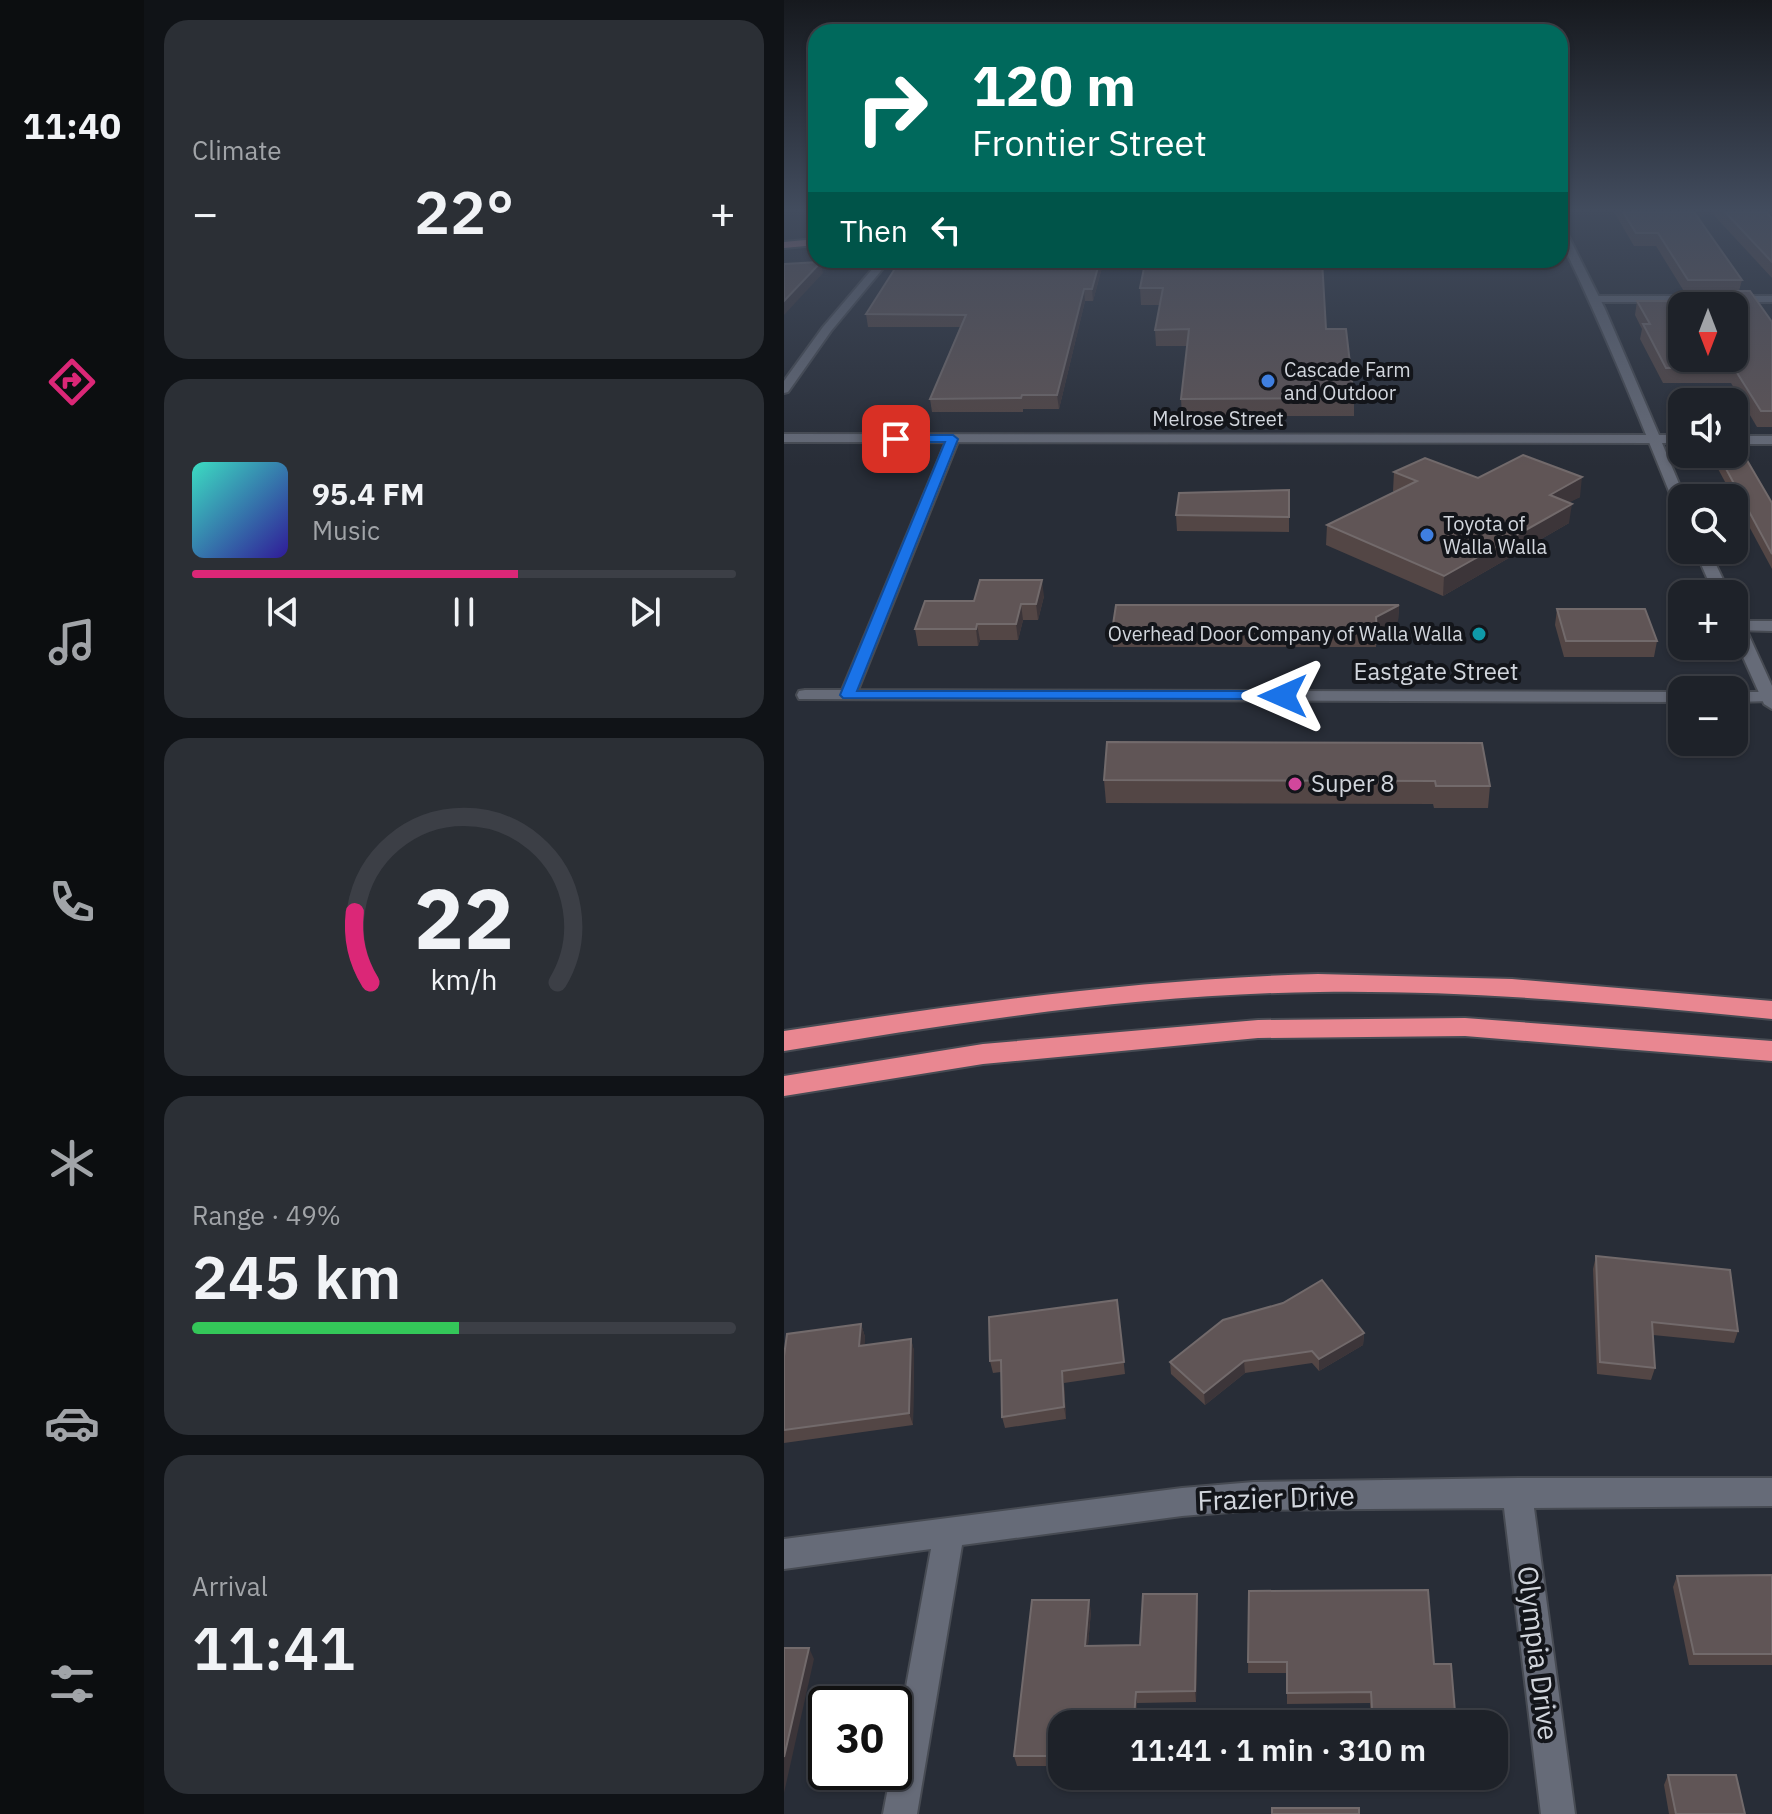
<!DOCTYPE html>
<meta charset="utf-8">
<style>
:root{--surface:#1e2229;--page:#2b2f35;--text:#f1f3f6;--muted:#a1a4a8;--line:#3c3f46;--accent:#db2777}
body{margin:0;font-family:"IBM Plex Sans",sans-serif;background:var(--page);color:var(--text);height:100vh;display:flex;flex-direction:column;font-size:30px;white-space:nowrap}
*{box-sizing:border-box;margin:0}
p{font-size:26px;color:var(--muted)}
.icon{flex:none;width:44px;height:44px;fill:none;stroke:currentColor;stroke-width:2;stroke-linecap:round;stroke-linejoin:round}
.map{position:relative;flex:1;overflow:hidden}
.side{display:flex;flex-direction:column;gap:20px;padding:20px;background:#101317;width:640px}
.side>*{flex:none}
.top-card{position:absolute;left:24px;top:24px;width:760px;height:244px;border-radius:24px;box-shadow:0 2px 6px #0004,0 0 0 2px var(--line);background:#00695c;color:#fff;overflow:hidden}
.needle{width:52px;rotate:180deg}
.tools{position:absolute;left:884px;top:292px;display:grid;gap:16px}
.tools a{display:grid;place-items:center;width:80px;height:80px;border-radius:16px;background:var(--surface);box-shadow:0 2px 6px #0004,0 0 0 2px var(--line);font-size:40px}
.speed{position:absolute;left:24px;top:1686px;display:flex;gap:16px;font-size:40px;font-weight:700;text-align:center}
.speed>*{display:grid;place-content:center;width:104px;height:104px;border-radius:50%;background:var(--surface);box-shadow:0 2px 6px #0004,0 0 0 2px var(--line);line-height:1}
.speed .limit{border:4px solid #111;border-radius:12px;background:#fff;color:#111}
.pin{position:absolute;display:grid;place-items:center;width:68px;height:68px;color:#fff;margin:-34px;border-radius:16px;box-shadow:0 4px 12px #0006}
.me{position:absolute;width:88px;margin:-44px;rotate:270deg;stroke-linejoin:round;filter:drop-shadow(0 0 6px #0008)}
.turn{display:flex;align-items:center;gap:28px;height:168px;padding:0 32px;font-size:36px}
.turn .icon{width:104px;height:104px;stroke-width:2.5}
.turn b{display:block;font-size:56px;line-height:68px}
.then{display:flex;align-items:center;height:76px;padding:0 32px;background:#0003;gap:16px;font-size:30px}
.big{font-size:60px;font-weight:600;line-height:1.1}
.side .card{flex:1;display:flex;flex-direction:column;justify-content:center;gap:12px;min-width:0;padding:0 28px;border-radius:24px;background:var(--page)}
.side .dial{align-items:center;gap:0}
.dial svg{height:208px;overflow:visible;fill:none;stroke:var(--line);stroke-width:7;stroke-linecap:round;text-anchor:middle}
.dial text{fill:var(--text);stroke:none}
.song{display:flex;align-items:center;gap:24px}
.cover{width:96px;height:96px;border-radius:12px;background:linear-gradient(135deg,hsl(170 70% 55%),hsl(250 70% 35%))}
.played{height:8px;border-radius:4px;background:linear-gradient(90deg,var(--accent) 60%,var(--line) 60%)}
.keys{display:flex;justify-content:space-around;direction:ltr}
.heat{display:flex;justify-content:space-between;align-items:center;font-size:44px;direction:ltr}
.charge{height:12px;border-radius:6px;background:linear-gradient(90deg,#34c759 49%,var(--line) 0)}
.trip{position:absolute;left:264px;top:1710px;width:460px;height:80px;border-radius:24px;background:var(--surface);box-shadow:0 2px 6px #0004,0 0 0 2px var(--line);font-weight:600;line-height:80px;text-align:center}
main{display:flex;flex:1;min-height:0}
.tab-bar{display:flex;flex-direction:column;width:144px;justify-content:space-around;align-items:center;background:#0c0e10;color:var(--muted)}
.tab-bar .icon{width:56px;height:56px}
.tab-bar .active{color:var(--accent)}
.tab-bar b{font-size:36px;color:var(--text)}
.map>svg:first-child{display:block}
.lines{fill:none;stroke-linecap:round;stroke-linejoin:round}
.minor-casing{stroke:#474b53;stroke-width:4}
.tertiary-casing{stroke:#474b53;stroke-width:4}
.secondary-casing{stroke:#474b53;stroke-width:4}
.primary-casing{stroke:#474b53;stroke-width:4}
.motorway-casing{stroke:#474b53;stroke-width:4}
.minor{fill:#666b78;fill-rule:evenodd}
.tertiary{fill:#666b78;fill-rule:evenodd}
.secondary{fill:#666b78;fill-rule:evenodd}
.primary{fill:#b57c87;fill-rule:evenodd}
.motorway{fill:#e98791;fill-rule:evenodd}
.wall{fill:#534645}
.shaded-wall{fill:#3c3539}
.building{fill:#605556;stroke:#726a6b;stroke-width:2;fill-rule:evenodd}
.route{fill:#1a73e8;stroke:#114b97;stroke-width:2}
.shop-dot{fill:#3f7fe0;stroke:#13151a;stroke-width:3}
.culture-dot{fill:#0f9aa8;stroke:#13151a;stroke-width:3}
.hotel-dot{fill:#d1479c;stroke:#13151a;stroke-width:3}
.labels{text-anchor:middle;stroke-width:8;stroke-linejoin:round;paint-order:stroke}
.far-poi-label{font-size:20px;fill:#d2d6dd;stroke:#13151a;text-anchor:start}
.far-street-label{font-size:20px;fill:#d2d6dd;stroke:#13151a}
.street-label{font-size:24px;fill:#d2d6dd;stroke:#13151a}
.poi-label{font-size:24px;fill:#d2d6dd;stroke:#13151a;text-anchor:start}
.near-street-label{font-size:28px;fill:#d2d6dd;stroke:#13151a}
</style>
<main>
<nav class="tab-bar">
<b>11:40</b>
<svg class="icon active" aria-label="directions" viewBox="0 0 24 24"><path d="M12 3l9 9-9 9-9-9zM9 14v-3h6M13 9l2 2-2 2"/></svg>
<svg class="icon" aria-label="music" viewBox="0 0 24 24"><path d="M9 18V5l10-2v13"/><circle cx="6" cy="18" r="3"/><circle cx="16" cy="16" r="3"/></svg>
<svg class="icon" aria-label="phone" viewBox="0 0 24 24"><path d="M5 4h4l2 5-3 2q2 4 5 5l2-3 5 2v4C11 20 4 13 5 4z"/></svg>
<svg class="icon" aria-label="climate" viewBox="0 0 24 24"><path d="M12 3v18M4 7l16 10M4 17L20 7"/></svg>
<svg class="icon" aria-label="car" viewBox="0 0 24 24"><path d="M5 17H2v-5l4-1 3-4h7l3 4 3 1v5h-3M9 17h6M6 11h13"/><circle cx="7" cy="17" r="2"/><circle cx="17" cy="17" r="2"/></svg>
<svg class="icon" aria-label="filters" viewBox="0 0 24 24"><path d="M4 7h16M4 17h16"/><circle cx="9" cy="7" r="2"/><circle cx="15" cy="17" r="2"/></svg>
</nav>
<section class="side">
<div class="card"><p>Climate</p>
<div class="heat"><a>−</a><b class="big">22°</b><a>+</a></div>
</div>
<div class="card">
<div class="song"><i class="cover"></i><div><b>95.4 FM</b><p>Music</p></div></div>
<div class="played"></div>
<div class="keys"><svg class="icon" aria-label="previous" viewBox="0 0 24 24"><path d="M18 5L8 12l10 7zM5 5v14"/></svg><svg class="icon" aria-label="pause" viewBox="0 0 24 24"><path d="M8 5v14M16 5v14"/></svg><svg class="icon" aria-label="next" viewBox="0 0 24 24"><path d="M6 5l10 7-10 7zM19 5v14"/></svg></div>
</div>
<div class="card dial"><svg viewBox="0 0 100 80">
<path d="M14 69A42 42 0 1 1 86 69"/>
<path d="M14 69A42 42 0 0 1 8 42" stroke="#db2777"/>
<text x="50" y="56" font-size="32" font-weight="700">22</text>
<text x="50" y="72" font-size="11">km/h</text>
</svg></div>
<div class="card"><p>Range · 49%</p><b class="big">245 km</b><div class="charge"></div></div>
<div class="card"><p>Arrival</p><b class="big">11:41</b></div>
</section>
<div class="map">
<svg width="988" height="1814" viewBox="0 0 988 1814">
<rect width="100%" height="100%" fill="#282d37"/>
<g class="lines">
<g class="minor-casing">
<g id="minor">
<polygon points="96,260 106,260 47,331 4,392 0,393 0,381 39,327"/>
<polygon points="988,296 988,302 810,302 805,299 810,296"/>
<polygon points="169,435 175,439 74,690 898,692 898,702 15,699 13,695 15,691 21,690 58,690 163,439"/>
<polygon points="988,621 988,631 950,630 952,621"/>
<polygon points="950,692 985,692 988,693 988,701 950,702"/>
<polygon points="733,1478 988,1478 988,1506 750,1508 791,1814 757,1814 720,1508 470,1510 398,1516 178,1545 133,1814 99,1814 107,1772 110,1772 110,1753 147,1549 0,1569 0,1539 398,1488 470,1482"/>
</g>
</g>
<g class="tertiary-casing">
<polygon id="tertiary" points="0,434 868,435 874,439 868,443 0,442"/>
</g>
<g class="secondary-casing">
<g id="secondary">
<path d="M776 226 781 229 821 309 875 435H898V443H878L901 498H898V510L891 506C855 417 819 327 776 239Z"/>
<rect x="950" y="436" width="38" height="8"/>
<polygon points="911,550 925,550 946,594 930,594"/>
<polygon points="950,615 958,620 988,686 988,709 980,704 950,637"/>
</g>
</g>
<g class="primary-casing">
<polygon id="primary" points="32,239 32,245 0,248 0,242"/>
</g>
<g class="motorway-casing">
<g id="motorway">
<path d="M534 974 728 979 988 1001V1019C837 1004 687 990 535 992 355 994 177 1022 0 1051V1031C177 1004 354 979 534 974Z"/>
<polygon points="681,1018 988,1041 988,1061 681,1036 474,1038 199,1064 0,1096 0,1076 199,1044 474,1020"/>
</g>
</g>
<use href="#minor" class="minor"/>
<use href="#tertiary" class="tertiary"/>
<use href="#secondary" class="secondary"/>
<use href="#primary" class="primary"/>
<use href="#motorway" class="motorway"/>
</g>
<g class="wall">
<polygon points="830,212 923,212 914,219 958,280 955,291 988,322 988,427 973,427 947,383 879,383 856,339 858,329 851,315 853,301 910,301 911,293 901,293 872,246 850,246"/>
<polygon points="927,212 983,212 988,219 988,278"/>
<polygon points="144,260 320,260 309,301 301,301 275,409 239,409 239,412 148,412 146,399 176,327 84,327 82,314 147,267"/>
<polygon points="361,263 542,329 570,398 570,416 398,416 397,399 403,346 372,346 371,330 376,305 357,305 356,288"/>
<polygon points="926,454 950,454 988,503 988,569"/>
<polygon points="610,472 694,478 796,497 785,502 785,523 659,596 542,545 543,525 611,492 609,491"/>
<polygon points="505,490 505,532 393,531 392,515"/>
<polygon points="260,596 254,620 239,620 234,640 196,640 194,646 134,646 131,629 190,601"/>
<polygon points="615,605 614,621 593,633 592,647 329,647 328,631"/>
<polygon points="773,609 873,641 870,657 780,657 771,625"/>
<polygon points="698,743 706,786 704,808 650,808 649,804 322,803 320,780"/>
<polygon points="812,1256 954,1331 950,1343 869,1335 871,1368 867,1380 813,1374 809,1269"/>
<polygon points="333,1300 341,1374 280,1383 282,1419 221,1428 218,1417 217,1372 209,1373 206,1361"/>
<polygon points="77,1324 81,1337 80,1345 127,1339 130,1351 129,1425 0,1443 0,1356"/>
<polygon points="580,1333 579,1345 535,1371 528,1363 461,1373 421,1405 387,1374 386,1362"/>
<polygon points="988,1575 988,1665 905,1665 889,1587 893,1576"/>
<polygon points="465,1591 650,1664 672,1724 587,1724 586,1703 503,1704 503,1673 464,1673"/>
<polygon points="414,1606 412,1702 353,1703 352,1724 278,1724 278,1766 233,1766 230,1756 307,1611 304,1645 356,1645"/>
<polygon points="884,1775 961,1814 885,1814 880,1785"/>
</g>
<g class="shaded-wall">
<polygon points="909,212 923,212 907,225"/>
<polygon points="316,260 320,260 309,301 308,289"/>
<polygon points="37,262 39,273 0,315 0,301"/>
<polygon points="300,289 301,301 275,409 273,395"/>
<polygon points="798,477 796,497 763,514 766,495"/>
<polygon points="788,504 785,523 659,596 660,576"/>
<polygon points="258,580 260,596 254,620 252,604"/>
<polygon points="237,604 239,620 234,640 232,624"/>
<polygon points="615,605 614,621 593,633 592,617"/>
<polygon points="193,624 196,640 194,646 192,629"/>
<polygon points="77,1324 81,1337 80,1358 75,1346"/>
<polygon points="580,1333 579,1345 535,1371 535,1359"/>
<polygon points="127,1339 130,1351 129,1425 125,1413"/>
<polygon points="460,1361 461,1373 421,1405 420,1393"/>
<polygon points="278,1371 280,1383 282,1419 280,1407"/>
<polygon points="413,1594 414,1606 412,1702 411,1691"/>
<polygon points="305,1600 307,1611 303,1656 301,1646"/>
<polygon points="25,1648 30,1659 0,1793 0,1757"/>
<polygon points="352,1692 353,1703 352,1724 350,1718"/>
</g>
<g class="building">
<polygon points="839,212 910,212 958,280 904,280 874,233 852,233"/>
<polygon points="941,212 983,212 988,219 988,262"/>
<polygon points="147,260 316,260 308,289 300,289 273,395 238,395 237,398 146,399 182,315 82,314 112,267 149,267"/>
<polygon points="377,260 538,260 542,329 562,329 570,398 397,399 405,329 371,330 379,288 356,288 361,263 377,263"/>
<polygon points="37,262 0,301 0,264"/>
<path d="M912 291H966L988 322V411H977L950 368H882L859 324H866L853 301H918ZM898 306H950V358H898Z"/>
<polygon points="950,438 988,503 988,554 934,454 950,454"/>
<polygon points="739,455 798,477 766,495 788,504 660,576 543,525 633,481 610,472 641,458 694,478"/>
<polygon points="505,490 505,517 392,515 395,493"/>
<polygon points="196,580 258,580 252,604 237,604 232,624 193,624 192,629 131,629 141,601 190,601"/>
<polygon points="332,605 615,605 592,617 593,631 328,631"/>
<polygon points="773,609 861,609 873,641 782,641"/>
<polygon points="323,742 698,743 706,786 652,786 651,781 320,780"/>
<polygon points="812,1256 946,1270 954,1331 868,1322 871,1368 816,1362"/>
<polygon points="538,1280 580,1333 535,1359 528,1351 460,1361 420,1393 386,1362 439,1320 499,1303"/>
<polygon points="333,1300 340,1362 278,1371 280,1407 218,1417 217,1360 206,1361 205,1317"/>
<polygon points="77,1324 75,1346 127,1339 125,1413 0,1430 0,1356 3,1334"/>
<polygon points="988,1575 988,1654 910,1654 893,1576"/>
<polygon points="644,1590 650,1664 667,1664 672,1724 589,1724 587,1692 503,1693 503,1662 464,1662 465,1591"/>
<polygon points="359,1594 413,1594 411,1691 352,1692 350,1718 283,1719 282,1724 278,1724 278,1756 230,1756 248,1600 305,1600 301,1646 356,1645"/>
<polygon points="0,1648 25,1648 0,1757"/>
<polygon points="884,1775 952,1775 961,1814 892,1814"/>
<rect x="488" y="1808" width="87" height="6"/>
</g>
<linearGradient id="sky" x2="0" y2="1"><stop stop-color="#16191e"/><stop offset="0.45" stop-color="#424c5e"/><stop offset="1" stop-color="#424c5e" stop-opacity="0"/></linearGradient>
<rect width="988" height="466" fill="url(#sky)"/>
<polygon class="route" points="169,435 174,439 73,691 499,691 507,696 505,699 59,698 56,695 161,442 112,442 107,439 112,435"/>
<g class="shop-dot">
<circle cx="484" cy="381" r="8"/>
<circle cx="643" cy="535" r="8"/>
</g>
<circle class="culture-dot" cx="695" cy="634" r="8"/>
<circle class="hotel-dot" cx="511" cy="784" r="8"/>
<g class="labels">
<g class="far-poi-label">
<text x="500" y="377">Cascade Farm<tspan x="500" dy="23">and Outdoor</tspan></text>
<text x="659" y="531">Toyota of<tspan x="659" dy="23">Walla Walla</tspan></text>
<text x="679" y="641" text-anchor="end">Overhead Door Company of Walla Walla</text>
</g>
<g class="far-street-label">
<text x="434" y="426">Melrose Street</text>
</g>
<g class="street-label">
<text x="652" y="680">Eastgate Street</text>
</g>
<g class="poi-label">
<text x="527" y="792">Super 8</text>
</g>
<g class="near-street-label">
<text transform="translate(492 1498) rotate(-2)" y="10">Frazier Drive</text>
<text transform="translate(754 1653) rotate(83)" y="10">Olympia Drive</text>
</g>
</g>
</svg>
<div class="tools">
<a><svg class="needle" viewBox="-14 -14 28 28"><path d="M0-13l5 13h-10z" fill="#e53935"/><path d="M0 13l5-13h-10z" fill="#a1a4a8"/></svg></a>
<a><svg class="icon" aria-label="sound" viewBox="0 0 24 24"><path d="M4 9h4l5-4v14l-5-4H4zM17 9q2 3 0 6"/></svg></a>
<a><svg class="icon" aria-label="search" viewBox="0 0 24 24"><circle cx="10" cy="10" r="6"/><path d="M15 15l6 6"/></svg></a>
<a>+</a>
<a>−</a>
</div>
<div class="speed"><div class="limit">30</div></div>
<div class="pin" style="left:112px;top:439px;background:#d93025"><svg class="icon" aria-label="arrive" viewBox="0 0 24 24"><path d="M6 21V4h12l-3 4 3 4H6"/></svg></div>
<svg class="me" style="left:499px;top:696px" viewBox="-20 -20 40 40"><path d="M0-17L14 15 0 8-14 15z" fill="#1a73e8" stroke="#fff" stroke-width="4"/></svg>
<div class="trip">11:41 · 1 min · 310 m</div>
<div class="top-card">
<div class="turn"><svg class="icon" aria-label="right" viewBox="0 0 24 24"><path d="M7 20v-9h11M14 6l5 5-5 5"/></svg><div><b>120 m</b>Frontier Street</div></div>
<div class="then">Then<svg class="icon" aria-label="left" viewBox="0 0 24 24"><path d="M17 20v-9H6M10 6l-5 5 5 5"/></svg></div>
</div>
</div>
</main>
